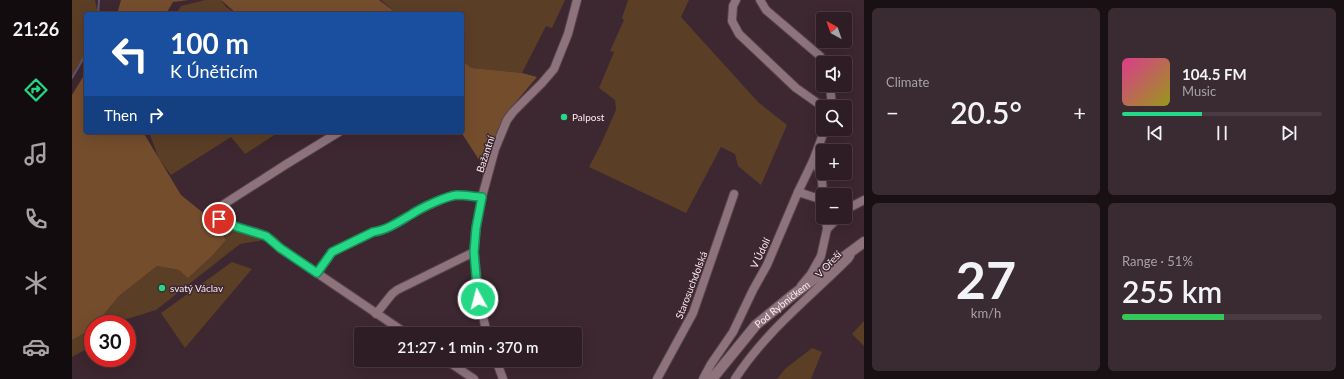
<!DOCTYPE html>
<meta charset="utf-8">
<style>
:root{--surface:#2e1d24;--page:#3a2a31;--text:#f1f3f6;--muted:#a7a2a6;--line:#493b41;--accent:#24d886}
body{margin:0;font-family:Lato,sans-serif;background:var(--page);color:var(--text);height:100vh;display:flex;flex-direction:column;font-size:15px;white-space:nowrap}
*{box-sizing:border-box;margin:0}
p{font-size:13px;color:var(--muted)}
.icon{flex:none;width:22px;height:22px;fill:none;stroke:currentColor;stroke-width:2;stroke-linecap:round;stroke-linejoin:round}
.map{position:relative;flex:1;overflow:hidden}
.details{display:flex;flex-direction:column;gap:8px;padding:8px;background:#191014;width:480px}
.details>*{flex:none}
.guide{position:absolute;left:12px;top:12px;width:380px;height:122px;border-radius:4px;box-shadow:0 4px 16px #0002,0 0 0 1px var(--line);background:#1a4fa0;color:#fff;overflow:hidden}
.needle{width:26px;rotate:320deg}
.buttons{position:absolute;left:744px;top:12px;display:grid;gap:8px}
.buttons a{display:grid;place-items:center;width:36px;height:36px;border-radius:4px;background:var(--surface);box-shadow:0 4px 16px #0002,0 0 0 1px var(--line);font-size:20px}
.speed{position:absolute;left:12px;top:315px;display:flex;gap:8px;font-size:20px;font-weight:700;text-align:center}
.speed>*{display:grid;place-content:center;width:52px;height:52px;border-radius:50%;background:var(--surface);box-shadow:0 4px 16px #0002,0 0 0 1px var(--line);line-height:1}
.speed .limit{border:6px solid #d22;background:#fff;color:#111}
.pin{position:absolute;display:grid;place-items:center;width:34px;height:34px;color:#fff;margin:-17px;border:2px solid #fff;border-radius:50%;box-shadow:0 1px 4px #0007}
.me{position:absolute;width:44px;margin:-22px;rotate:353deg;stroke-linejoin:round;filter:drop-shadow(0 0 3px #0008)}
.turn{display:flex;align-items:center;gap:14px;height:84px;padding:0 20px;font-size:18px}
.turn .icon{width:52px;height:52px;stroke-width:2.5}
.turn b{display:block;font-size:28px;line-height:34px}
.then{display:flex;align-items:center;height:38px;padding:0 20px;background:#0003;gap:8px;font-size:15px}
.big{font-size:30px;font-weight:600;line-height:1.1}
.details .widget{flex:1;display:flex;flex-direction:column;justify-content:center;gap:6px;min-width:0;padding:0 14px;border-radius:6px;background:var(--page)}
.details .dial{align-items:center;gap:0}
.dial b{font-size:52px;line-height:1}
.song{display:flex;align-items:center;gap:12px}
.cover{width:48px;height:48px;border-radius:6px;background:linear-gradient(135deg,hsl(330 70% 55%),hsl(60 70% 35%))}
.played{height:4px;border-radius:2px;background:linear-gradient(90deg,var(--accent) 40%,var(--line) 40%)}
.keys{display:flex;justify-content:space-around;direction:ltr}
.heat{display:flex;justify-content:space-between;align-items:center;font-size:22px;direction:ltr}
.charge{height:6px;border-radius:3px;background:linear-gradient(90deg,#34c759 51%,var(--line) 0)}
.details .tiles{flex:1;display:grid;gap:8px;grid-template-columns:repeat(2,1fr)}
.trip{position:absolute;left:282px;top:327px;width:228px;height:40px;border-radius:4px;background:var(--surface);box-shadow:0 4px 16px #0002,0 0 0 1px var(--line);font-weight:600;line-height:40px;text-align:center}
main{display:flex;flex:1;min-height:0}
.dock{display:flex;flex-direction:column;width:72px;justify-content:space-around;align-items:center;background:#120c0e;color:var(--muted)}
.dock .icon{width:28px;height:28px}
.dock .on{color:var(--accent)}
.dock b{font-size:18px;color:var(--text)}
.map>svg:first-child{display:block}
.green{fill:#5b3e26}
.forest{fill:#744d2d}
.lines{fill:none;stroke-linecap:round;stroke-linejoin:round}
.stream{stroke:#5e536f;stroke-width:2}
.minor-casing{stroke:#58454c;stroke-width:10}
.tertiary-casing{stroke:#58454c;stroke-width:12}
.minor{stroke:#8e737d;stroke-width:8}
.tertiary{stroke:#8e737d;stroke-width:10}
.route-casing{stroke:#178c57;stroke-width:10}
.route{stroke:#24d886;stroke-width:7}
.poi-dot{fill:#24d886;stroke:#3d2730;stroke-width:1.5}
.labels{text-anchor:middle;stroke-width:3;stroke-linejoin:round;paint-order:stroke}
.poi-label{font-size:10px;fill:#fbebf1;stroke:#3d2730;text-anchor:start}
.street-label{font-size:10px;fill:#fbebf1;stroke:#3d2730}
</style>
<main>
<nav class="dock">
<b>21:26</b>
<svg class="icon on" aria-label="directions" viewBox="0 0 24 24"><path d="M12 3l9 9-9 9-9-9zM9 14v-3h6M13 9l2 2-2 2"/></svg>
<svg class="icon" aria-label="music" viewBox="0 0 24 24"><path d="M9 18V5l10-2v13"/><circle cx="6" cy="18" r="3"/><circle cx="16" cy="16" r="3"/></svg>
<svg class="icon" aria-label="phone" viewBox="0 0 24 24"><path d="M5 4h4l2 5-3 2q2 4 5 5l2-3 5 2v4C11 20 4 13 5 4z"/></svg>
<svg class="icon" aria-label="climate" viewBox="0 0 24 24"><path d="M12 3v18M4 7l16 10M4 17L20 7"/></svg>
<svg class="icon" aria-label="car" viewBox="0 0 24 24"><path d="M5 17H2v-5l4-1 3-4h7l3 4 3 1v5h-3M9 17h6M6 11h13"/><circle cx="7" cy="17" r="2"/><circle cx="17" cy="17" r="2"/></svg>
</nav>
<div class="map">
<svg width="792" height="379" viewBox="0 0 792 379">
<rect width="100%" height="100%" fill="#3d2730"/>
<g class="green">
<polygon points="0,0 23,0 26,14 14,14 14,51 9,63 0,77"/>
<polygon points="133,0 149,0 154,7 165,14 104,14 109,6"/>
<polygon points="309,0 493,0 480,28 474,26 450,73 400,68 390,61 390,14 326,14"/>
<polygon points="556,0 617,0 609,17 686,102 715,125 689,185 666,166 663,154 649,147 614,213 517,167 529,144 544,110 543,100 527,88 542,52 538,51 552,20 550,18"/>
<polygon points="77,132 207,132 173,154 159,137 99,175 87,159"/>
<polygon points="149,222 192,240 168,244 84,310 39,324 24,324 47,296 85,266 107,270 117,277 140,256 154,240 145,224"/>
<polygon points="160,262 180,269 113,348 89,313"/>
<polygon points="792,321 792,346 780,334"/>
<polygon points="21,327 20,346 0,357 0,340 18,330"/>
<polygon points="740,348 750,352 739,379 705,379 713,369"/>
</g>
<g class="forest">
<polygon points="49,0 117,0 101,2 94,14 45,14"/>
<polygon points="149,0 307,0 326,14 165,14"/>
<polygon points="390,61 400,68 450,73 465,77 432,116 411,166 389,132 390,132"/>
<polygon points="14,72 14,132 71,132 109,195 145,224 154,240 140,256 116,278 107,270 85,266 47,296 24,324 21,324 21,327 18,330 0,340 0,95"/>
</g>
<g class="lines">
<g class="stream">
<polyline points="26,14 27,0"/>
<polyline points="0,78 14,54"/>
</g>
<g class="minor-casing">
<g id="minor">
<polyline points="664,0 661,6 660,21 667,34 724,88 744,102 754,107"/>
<polyline points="688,0 694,10 748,56 753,63"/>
<polyline points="758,85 760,107"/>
<path d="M267 132 213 165 146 208 144 214C154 229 178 228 193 236 199 238 204 244 208 248L335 334"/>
<path d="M741 161C752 174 750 183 751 198"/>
<polyline points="726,192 751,200"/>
<polyline points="773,210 792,200"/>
<polyline points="754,217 755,229"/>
<path d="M245 273 260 252 301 232C315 230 328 221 340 214 349 208 374 196 385 195 394 195 402 197 410 197"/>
<polyline points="729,286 739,274 749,256 755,229 767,217"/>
<polyline points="304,314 320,294 325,290 402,252"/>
<polyline points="415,334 407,299 402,252 404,228 410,197 423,149 435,120 441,112 470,83 482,69 496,34 505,0"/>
<polyline points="374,360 402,379"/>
<polyline points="424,360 431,379"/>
<polyline points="585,379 621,313 662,194"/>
<polyline points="631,379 639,364 661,332 681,290 695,265 726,192 741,161 753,129"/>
<path d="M663 379C693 332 737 298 776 259L778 256"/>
</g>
</g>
<g class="tertiary-casing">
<g id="tertiary">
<path id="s1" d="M640 379 684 325 722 294 792 242"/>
</g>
</g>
<use href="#minor" class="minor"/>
<use href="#tertiary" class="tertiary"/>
</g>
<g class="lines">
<g class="route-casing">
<path id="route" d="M147 219 165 227 194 236 208 248 245 273 260 252 301 232C315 230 328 221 340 214 349 208 374 196 385 195 394 195 402 197 410 197L404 228 402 252 406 299"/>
</g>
<use href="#route" class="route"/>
</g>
<g class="poi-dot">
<circle cx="492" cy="117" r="4"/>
<circle cx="90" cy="288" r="4"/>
</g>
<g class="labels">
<g class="poi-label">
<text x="500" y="121">Palpost</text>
<text x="98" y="292">svatý Václav</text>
</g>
<g class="street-label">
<text transform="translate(413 154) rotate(-72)" y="4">Bažantní</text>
<text transform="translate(688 253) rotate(-65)" y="4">V Údolí</text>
<text transform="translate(756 264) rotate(-46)" y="4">V Ořeší</text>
<text transform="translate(619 285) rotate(-69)" y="4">Starosuchdolská</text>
<text dy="4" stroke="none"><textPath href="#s1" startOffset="103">Pod Rybníčkem</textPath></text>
</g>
</g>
</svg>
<div class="buttons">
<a><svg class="needle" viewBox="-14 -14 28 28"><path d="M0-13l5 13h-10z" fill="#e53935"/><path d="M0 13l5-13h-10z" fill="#a7a2a6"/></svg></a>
<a><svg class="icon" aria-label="sound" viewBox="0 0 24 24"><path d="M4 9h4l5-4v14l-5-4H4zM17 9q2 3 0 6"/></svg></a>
<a><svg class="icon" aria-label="search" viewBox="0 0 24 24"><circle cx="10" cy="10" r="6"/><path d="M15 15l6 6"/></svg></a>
<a>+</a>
<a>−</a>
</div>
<div class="speed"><div class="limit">30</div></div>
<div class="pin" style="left:147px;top:219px;background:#d93025"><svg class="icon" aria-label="arrive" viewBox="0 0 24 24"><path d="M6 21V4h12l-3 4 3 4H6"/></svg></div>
<svg class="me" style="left:406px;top:299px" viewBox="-20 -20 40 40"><circle r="17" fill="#24d886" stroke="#fff" stroke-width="3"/><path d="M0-11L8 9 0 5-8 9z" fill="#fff"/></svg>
<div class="trip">21:27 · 1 min · 370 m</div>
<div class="guide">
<div class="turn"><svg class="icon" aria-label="left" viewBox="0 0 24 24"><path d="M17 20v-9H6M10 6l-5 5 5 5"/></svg><div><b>100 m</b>K Úněticím</div></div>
<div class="then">Then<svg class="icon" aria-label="right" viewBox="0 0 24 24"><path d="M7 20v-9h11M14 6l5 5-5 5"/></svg></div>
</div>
</div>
<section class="details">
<div class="tiles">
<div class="widget"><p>Climate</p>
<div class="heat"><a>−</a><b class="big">20.5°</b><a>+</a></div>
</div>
<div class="widget">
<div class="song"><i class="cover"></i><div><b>104.5 FM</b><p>Music</p></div></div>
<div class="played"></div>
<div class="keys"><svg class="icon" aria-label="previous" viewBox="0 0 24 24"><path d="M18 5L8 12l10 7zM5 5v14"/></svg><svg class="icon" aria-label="pause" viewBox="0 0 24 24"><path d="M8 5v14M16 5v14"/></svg><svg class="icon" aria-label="next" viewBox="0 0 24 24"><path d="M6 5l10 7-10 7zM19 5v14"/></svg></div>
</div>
<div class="widget dial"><b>27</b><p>km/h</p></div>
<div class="widget"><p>Range · 51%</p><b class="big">255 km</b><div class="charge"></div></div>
</div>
</section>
</main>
